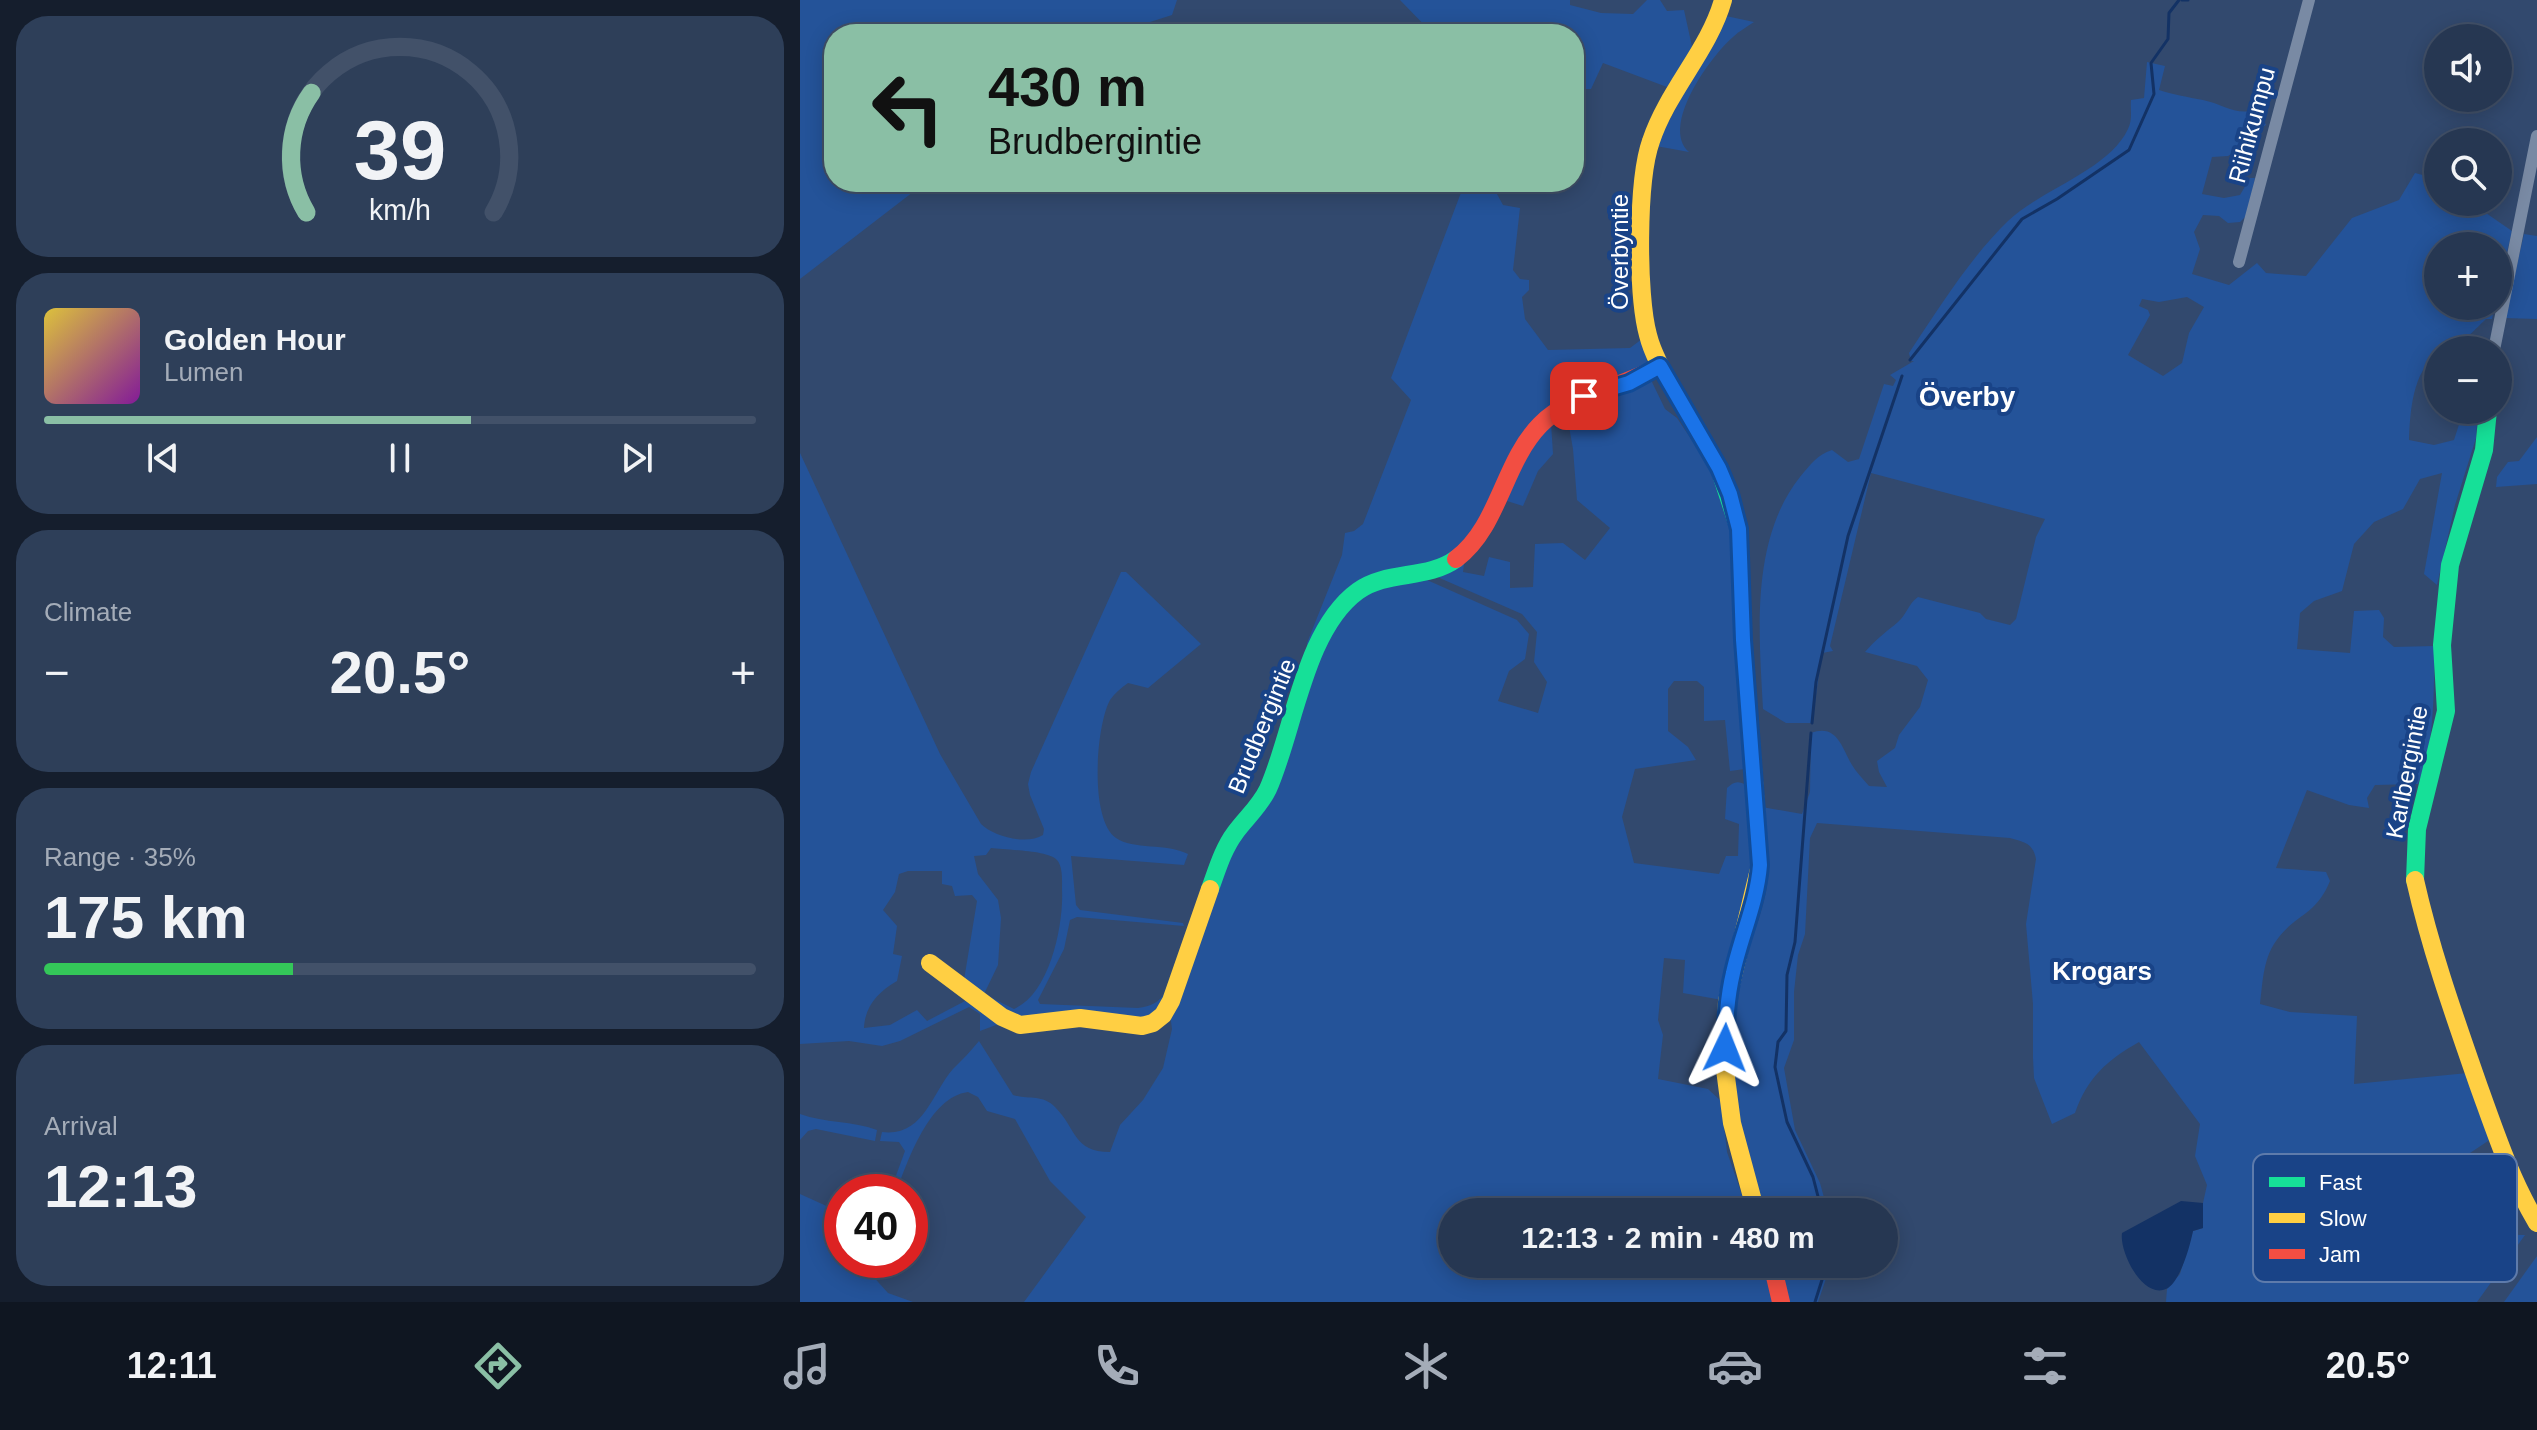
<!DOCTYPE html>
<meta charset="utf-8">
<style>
:root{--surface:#263752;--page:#2e3f59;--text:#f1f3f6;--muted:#a4acb8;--line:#425169;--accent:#8abfa5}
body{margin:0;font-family:Helvetica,sans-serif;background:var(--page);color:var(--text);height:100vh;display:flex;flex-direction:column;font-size:30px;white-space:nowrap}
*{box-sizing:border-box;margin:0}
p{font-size:26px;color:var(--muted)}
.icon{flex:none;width:44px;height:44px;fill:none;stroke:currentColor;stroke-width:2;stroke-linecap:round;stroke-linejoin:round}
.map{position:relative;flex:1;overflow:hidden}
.drawer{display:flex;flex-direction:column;gap:16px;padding:16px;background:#151e2d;width:800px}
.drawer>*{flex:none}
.top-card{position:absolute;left:24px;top:24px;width:760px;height:168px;border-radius:32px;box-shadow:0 4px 20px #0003,0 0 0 2px var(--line);background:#8abfa5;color:#111;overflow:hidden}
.buttons{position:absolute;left:1624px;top:24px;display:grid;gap:16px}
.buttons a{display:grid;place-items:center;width:88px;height:88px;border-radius:50%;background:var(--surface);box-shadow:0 4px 20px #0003,0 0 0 2px var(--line);font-size:40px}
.speed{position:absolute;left:24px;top:1174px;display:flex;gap:16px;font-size:40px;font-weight:700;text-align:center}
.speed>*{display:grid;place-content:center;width:104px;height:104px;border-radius:50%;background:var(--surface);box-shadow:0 4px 20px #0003,0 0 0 2px var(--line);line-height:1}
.speed .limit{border:12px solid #d22;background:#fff;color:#111}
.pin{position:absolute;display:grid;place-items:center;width:68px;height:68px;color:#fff;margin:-34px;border-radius:16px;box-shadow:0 4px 12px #0006}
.me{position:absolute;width:88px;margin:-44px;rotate:2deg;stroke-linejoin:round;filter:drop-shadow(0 0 6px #0008)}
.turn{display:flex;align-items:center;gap:28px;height:168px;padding:0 32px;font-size:36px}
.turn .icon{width:104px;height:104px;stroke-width:2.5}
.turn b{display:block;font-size:56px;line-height:68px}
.big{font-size:60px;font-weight:600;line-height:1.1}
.drawer .card{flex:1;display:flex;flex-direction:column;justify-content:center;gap:12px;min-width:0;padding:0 28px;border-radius:32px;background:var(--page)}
.drawer .dial{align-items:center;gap:0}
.dial svg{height:208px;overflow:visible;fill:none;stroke:var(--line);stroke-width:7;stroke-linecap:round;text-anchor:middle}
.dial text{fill:var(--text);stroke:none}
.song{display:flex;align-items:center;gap:24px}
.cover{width:96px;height:96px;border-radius:12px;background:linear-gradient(135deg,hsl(50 70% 55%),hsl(290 70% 35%))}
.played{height:8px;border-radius:4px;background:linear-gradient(90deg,var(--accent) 60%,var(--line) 60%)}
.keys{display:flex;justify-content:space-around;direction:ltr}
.heat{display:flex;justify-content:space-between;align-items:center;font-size:44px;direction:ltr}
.charge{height:12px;border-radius:6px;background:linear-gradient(90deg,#34c759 35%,var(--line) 0)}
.trip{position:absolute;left:638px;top:1198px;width:460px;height:80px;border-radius:40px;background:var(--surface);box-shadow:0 4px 20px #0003,0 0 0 2px var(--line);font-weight:600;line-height:80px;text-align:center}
.dock{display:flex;height:128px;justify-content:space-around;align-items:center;background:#0f1621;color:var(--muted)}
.dock .icon{width:56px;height:56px}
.dock .selected{color:var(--accent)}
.dock b{font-size:36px;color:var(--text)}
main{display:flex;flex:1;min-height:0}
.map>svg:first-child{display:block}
.green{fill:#245399;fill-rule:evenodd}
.water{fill:#133265}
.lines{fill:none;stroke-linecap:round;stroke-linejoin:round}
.stream{stroke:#133265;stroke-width:3}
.street{stroke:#798aa4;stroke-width:12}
.fast{stroke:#16e098;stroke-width:18}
.slow{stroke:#ffcf43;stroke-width:18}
.jam{stroke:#f24e42;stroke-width:18}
.route-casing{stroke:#114b97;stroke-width:20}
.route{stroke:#1a73e8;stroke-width:14}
.labels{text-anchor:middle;stroke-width:8;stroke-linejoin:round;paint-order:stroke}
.street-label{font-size:24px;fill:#fff;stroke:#194387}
.neighbourhood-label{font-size:26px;font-weight:bold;fill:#fff;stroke:#194387}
.quarter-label{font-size:28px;font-weight:bold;fill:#fff;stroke:#194387}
.key{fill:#194387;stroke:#5e7bab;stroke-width:2}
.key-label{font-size:22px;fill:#fff}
</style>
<main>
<section class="drawer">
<div class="card dial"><svg viewBox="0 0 100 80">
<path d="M14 69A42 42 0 1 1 86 69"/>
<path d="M14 69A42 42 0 0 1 16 23" stroke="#8abfa5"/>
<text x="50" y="56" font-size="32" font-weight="700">39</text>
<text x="50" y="72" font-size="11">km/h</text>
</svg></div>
<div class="card">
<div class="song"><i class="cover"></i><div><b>Golden Hour</b><p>Lumen</p></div></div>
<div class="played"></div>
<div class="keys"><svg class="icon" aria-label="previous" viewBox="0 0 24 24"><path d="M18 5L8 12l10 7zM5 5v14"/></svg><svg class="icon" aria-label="pause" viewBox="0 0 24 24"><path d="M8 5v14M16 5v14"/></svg><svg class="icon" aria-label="next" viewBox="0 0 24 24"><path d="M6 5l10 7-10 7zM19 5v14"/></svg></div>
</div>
<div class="card"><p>Climate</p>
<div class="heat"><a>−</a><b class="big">20.5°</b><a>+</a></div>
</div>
<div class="card"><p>Range · 35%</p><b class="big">175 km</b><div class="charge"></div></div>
<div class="card"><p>Arrival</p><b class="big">12:13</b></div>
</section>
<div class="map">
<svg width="1737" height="1302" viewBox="0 0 1737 1302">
<rect width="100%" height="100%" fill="#32496e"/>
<g class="green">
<polygon points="0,0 377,0 372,15 350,22 353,27 364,30 366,34 34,34 34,182 126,182 0,279"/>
<polygon points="600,0 770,0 770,5 801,13 833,14 847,0 860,0 867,11 884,10 893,51 867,87 803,63 791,89 774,89 774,34 633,34"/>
<path d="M926 16 954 22C947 27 939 31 933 37 910 57 860 126 889 152L856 146 890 81 891 73Z"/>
<path d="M1347 62 1365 66 1359 90C1374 95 1388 97 1403 100 1423 104 1437 117 1458 109L1466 125 1441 140V148L1428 156 1412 157 1402 194 1424 198 1440 195 1450 178H1455L1447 215 1440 222 1428 223 1419 216 1403 215 1394 232 1400 249 1392 274 1429 285 1457 263 1466 273 1506 276 1552 218 1599 200 1615 173 1638 179V202H1670L1712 231 1698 291V246H1638V306H1695L1692 319H1686C1672 332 1658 350 1638 350V355C1612 370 1610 414 1609 440L1634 445 1654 440 1663 412 1678 411 1676 438 1655 505 1637 585 1624 574 1642 473 1620 479 1603 509 1574 522 1554 544 1542 591 1514 601 1500 613 1497 649 1550 653 1554 611 1579 610 1584 618 1583 637 1594 647 1635 646C1633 692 1636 741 1618 784L1575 785 1567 798 1569 808 1549 805 1507 790 1476 868 1526 872 1530 881C1516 915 1498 913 1479 937 1463 956 1463 981 1460 1004L1490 1012 1557 1016 1554 1084 1668 1073 1691 1139 1640 1173 1603 1176 1585 1157 1562 1164 1537 1183 1538 1243 1595 1247 1603 1235 1621 1229 1630 1243 1672 1234 1725 1235 1677 1302H1366L1367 1289 1380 1274 1393 1231 1403 1228V1203L1407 1185 1395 1156 1400 1124 1339 1042C1307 1060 1287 1078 1275 1113L1252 1124 1234 1078 1233 1058V1004L1226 924 1236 859C1233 843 1224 842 1210 838L1017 823 1010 838 1005 934 998 955 994 992V1040L984 1068 995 1130 1020 1183 1028 1212H965C943 1150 922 1062 935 997 941 961 959 927 966 892 971 864 966 835 962 807L1002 814 1010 792 1011 733C1037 723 1042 748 1052 765 1056 772 1063 779 1069 786L1087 787 1079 772 1077 761 1095 748 1099 735 1120 707 1128 680 1117 666 1065 652C1076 639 1086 632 1098 622 1107 614 1108 604 1118 597L1180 613 1186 619 1210 625 1216 619 1236 537 1245 519 1071 473 1030 646 1033 651 1022 653 1012 723H986L963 709C959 634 950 540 1000 477 1011 464 1017 455 1032 450L1048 462 1059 459 1084 384 1093 386 1096 380 1090 375 1114 361H1111L1109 353C1139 308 1169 259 1208 221 1240 190 1309 170 1328 129 1333 118 1330 110 1331 100L1344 98ZM1387 297 1404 307 1389 333 1382 363 1363 376 1328 355 1350 315 1348 310 1339 306 1342 299 1359 302Z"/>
<path d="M665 182H704L697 194 703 205 720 208 713 270 720 279 729 280V290L722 297 725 319 748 350 830 348 842 339 852 382 865 409 877 418 913 472 926 505 934 556 933 609 945 769 930 771 925 720 904 721V687L897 681H874L868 689V731L888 747 896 760 835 769 822 817 834 863 919 874 926 856H938L939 824 925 819 927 788C933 782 938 780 946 785L953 879 922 1000 883 993 885 960 864 958 858 1020 863 1035 858 1079 908 1089 921 1101 927 1152 948 1212H652V1264H965L974 1302H224L286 1217 250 1181 215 1119 187 1111 178 1097 168 1092C129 1097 108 1161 96 1192H90L105 1151 99 1142 80 1141 82 1132C124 1137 131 1094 153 1069 162 1060 171 1051 179 1041L213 1095C228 1100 242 1094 255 1107 277 1129 273 1152 310 1152L320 1125 343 1100 363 1068 372 1029 370 1014 430 852 514 675 507 643 542 555 545 533 554 531 563 524 611 400 591 378ZM750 407 767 415 773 449 777 500 810 528 785 560 763 543 735 544 733 587 710 588V562L689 557 684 576 663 572 665 557 635 576 722 614 737 632 734 662 747 682 738 713 698 701 709 671 725 659 729 634 717 620 618 576 671 539 691 496 723 506 738 471 753 454Z"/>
<polygon points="1724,234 1737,236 1737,319 1705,318"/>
<polygon points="1737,437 1737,484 1696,487 1697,477 1708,462 1719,461"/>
<path d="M0 453 140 754 181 824C194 837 227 845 243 835L244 829 230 795 228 784 231 772 321 572H326L401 644 348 688 328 683C321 688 315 693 310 700 296 726 289 819 316 838 333 850 367 843 388 854L384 865 271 856 276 905 280 910 383 923 384 926 277 917 270 920 264 949 238 1000 240 1004 338 1008C351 1006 359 1003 366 991L369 992 349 1018 216 1020 164 980 177 901 172 895 155 896 152 886 142 884V871H108L99 874 95 892 83 910 97 926 93 954 102 956 97 981C78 992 65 1006 64 1028L90 1025 117 1010 127 1021 165 1001 204 1022 180 1031V1014L169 1007 100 1041 82 1046 49 1041 0 1044ZM191 848C205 850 248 850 257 860 263 867 262 880 262 889 264 924 250 994 214 1009L184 994 198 965 201 918 198 900 178 874 174 856 186 855Z"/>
<path d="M0 1114C25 1123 53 1121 77 1130L75 1141 16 1129 8 1131 0 1140Z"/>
<polygon points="0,1194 42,1213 42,1260 73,1260 70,1273 88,1293 113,1302 0,1302"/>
<polygon points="1737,1256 1737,1302 1704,1302"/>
<polygon points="981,1264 1031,1264 1018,1302 989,1302"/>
</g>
<path class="water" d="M1381 1201 1403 1203V1228L1393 1231C1390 1246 1381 1279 1368 1288 1344 1302 1319 1252 1322 1233Z"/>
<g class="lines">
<g class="stream">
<polyline points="1382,0 1388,0"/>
<polyline points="1110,360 1222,219 1257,199 1329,150 1354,94 1351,63 1368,39 1369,13 1379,0"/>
<polyline points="1012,723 1016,682 1048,536 1102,376"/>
<polyline points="1011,733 995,942 987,975 986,1031 978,1042 975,1067 987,1122 1013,1177 1022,1212"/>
<polyline points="1015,1302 1027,1264"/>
</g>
<g class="street">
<polyline points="1439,262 1509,0"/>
<polyline points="1694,350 1737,136"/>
</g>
<g class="fast">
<polyline points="874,390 919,468 939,529 943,640 954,781"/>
<polyline points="1615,880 1617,829 1646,711 1642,645 1650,565 1684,450 1688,410"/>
<path d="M410 889C417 870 423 849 435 833 446 818 460 806 468 789 494 731 504 630 558 591 587 570 627 580 656 559"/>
</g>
<g class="slow">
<path d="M874 390C864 373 853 355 848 335 837 295 837 180 851 141 868 90 909 50 923 0"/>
<polyline points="954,781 960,865 927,1001 924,1062 932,1123 956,1212"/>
<path d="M1615 880C1631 951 1655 1018 1679 1087 1696 1134 1711 1180 1737 1223"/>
<polyline points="130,963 202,1017 220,1025 280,1018 342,1026 353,1023 363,1015 371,1001 410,889"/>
</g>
<g class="jam">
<path d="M656 559C699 527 703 463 740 425 768 395 823 388 860 366"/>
<polyline points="972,1264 981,1302"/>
</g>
</g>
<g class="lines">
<g class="route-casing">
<path id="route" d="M784 396 829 383 860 366 919 468 930 494 939 529 943 640 960 865C957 903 941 936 933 973 927 998 926 1023 925 1048"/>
</g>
<use href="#route" class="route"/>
</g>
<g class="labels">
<g class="street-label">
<text transform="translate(1452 125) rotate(-75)" y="8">Riihikumpu</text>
<text transform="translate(820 252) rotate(-90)" y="8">Överbyntie</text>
<text transform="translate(462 726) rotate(-68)" y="8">Brudbergintie</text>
<text transform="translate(1607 772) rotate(-79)" y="8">Karlbergintie</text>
</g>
<g class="neighbourhood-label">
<text x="1302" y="980">Krogars</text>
</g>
<g class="quarter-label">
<text x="1167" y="406">Överby</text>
</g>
</g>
<rect x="1453" y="1154" width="264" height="128" rx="12" class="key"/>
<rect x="1469" y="1177" width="36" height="10" fill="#16e098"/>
<rect x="1469" y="1213" width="36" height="10" fill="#ffcf43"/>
<rect x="1469" y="1249" width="36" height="10" fill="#f24e42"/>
<g class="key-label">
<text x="1519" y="1190">Fast</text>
<text x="1519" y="1226">Slow</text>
<text x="1519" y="1262">Jam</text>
</g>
</svg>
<div class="buttons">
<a><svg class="icon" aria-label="sound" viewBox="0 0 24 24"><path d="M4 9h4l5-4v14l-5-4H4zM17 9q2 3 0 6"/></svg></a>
<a><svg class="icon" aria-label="search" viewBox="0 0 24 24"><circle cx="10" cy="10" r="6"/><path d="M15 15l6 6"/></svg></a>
<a>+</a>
<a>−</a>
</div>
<div class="speed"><div class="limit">40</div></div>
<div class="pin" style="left:784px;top:396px;background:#d93025"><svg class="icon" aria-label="arrive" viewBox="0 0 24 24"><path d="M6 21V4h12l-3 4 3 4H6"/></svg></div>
<svg class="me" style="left:925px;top:1048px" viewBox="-20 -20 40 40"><path d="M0-17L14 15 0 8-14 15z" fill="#1a73e8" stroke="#fff" stroke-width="4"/></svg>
<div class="trip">12:13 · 2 min · 480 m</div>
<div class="top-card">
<div class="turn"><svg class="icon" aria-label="left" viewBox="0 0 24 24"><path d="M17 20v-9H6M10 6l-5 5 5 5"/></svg><div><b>430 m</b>Brudbergintie</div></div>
</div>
</div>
</main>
<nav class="dock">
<b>12:11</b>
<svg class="icon selected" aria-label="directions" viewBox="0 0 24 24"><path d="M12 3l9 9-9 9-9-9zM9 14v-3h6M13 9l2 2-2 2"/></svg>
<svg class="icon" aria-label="music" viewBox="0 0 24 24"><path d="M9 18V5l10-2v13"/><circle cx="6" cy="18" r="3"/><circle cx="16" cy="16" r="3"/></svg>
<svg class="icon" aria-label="phone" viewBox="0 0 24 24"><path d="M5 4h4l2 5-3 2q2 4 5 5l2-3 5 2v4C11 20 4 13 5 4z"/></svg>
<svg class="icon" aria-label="climate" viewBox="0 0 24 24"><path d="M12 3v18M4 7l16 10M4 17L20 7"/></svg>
<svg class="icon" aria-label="car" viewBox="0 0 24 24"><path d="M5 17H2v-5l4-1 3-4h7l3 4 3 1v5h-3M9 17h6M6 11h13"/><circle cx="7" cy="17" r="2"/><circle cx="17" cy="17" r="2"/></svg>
<svg class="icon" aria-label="filters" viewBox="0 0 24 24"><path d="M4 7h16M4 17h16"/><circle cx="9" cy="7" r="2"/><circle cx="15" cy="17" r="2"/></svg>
<b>20.5°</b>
</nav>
